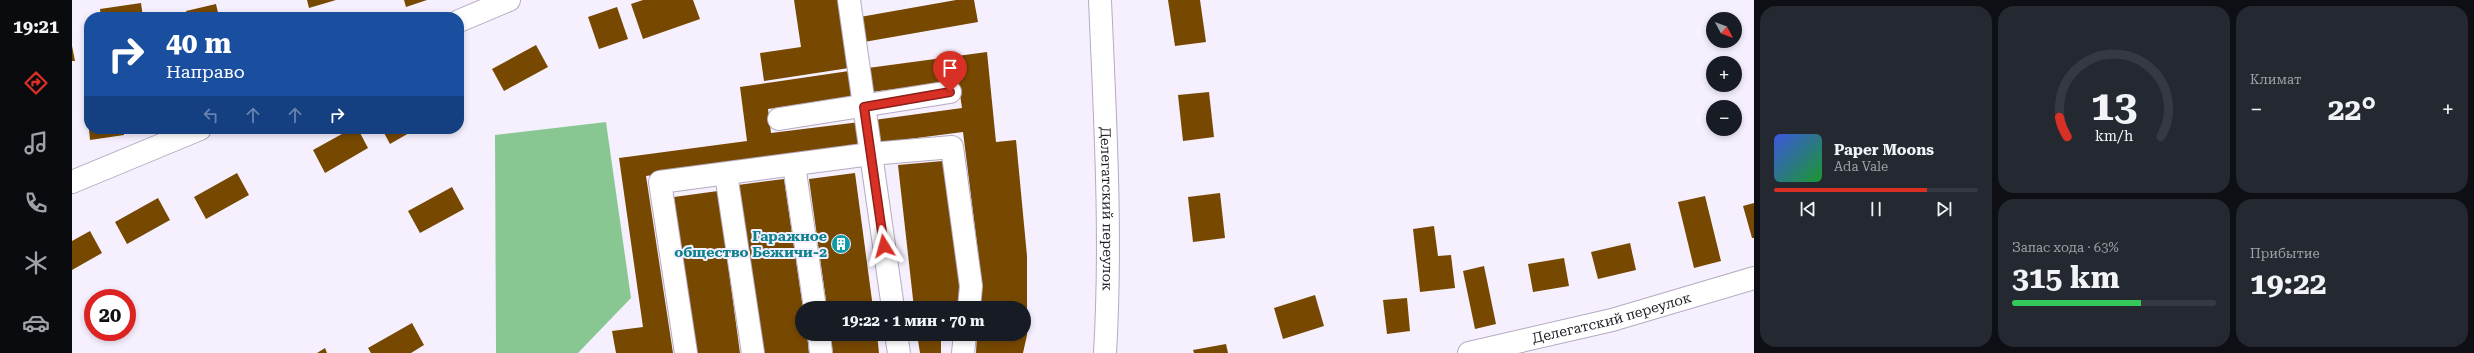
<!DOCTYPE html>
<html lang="ru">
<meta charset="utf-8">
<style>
:root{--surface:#171b24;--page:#242831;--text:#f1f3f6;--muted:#9ea1a6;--line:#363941;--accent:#d93025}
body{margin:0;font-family:"Roboto Serif",serif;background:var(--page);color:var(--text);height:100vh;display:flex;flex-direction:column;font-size:15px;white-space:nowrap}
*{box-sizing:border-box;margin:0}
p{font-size:13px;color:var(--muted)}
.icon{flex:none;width:22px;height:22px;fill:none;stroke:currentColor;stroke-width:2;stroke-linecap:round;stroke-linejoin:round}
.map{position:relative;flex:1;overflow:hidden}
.sheet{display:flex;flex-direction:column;gap:6px;padding:6px;background:#0d0f14;width:720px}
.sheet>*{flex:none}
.hud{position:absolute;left:12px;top:12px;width:380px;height:122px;border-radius:16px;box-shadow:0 2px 6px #0003;background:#1a4fa0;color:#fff;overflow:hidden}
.needle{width:26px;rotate:131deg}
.controls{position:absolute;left:1634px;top:12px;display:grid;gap:8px}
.controls a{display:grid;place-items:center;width:36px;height:36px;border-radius:50%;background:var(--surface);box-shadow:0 2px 6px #0003;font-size:20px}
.speed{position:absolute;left:12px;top:289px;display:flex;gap:8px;font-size:20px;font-weight:700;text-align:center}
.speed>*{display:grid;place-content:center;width:52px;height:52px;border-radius:50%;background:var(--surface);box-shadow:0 2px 6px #0003;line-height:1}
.speed .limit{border:6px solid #d22;background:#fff;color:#111}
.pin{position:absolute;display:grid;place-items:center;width:34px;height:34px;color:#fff;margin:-41px -17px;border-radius:50% 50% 50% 0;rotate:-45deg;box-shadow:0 0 4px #0007}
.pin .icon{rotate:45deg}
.me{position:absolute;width:44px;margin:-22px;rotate:352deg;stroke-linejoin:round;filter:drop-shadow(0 0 3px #0008)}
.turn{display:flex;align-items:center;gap:14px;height:84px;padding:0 16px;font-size:18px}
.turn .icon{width:52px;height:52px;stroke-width:2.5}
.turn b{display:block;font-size:28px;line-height:34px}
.lanes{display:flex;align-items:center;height:38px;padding:0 16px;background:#0003;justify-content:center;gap:20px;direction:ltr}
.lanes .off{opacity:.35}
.big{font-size:30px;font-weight:700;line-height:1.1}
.sheet .card{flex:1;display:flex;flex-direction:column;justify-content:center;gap:6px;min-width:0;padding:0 14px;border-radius:16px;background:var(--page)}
.sheet .dial{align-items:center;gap:0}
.dial svg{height:104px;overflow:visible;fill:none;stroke:var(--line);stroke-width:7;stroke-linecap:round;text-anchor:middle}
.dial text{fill:var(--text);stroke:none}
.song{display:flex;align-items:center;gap:12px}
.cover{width:48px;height:48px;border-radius:6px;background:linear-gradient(135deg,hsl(230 70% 55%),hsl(130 70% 35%))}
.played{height:4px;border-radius:2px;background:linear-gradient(90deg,var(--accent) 75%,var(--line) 75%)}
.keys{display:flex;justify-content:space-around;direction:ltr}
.heat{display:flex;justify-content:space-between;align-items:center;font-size:22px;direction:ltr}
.charge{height:6px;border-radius:3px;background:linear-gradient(90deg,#34c759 63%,var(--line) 0)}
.sheet .tiles{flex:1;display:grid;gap:6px;grid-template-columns:repeat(3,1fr)}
.card:first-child{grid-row:span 2}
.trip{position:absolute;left:723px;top:301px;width:236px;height:40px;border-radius:20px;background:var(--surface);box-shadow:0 2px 6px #0003;font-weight:700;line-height:40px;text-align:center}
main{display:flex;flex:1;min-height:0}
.dock{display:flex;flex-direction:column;width:72px;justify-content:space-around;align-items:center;background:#090b0e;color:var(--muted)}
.dock .icon{width:28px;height:28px}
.dock .on{color:var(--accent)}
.dock b{font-size:18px;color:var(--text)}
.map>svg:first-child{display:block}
.forest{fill:#89c792}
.building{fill:#774800}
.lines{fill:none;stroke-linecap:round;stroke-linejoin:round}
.minor-casing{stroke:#b5aac1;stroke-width:24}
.minor{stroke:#fff;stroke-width:22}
.route-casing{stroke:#8d1f18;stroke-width:10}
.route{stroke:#d93025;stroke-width:7}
.labels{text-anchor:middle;stroke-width:4;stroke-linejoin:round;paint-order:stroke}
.street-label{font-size:14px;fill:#211d25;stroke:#f6f0fe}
.culture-label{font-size:14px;font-weight:bold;fill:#0d838f;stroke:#f6f0fe;text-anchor:end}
</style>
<main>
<nav class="dock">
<b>19:21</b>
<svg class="icon on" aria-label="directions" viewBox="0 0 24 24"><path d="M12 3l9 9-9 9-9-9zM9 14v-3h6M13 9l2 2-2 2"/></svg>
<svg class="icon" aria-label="music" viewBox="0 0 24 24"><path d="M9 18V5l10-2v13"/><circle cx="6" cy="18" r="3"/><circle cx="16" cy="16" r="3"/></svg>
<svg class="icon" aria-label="phone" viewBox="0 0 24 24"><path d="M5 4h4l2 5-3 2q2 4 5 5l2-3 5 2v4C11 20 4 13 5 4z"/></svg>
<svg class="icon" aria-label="climate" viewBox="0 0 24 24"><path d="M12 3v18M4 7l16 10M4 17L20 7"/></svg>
<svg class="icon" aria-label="car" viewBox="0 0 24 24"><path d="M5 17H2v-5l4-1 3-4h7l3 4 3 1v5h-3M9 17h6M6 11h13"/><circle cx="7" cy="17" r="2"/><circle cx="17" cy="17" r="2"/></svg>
</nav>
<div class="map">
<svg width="1682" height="353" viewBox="0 0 1682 353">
<rect width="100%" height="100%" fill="#f6f0fe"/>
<polygon class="forest" points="534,122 559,298 506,353 424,353 423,135"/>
<g class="building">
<polygon points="235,0 264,0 237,8"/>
<polygon points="332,0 355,0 334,7"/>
<polygon points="571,0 621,0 628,19 571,39 559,4"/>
<polygon points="722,0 766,0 777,68 692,81 688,53 729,47"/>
<polygon points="884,0 902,0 906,22 792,42 788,17"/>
<polygon points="1096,0 1128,0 1134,42 1103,46"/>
<polygon points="69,3 71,17 29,17 28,9"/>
<polygon points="144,4 147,17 116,17 114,11"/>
<polygon points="545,7 556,39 527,49 516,17"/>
<polygon points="464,45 476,67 432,91 420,69"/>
<polygon points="0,46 3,61 0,61"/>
<polygon points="915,52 924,142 944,140 955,256 955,335 951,353 904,353 905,334 952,334 952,308 908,308 910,284 891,132 806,143 802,120 890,108 886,81 799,92 796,68"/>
<polygon points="777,71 781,96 696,109 699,133 788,122 791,144 574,176 601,353 544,353 540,331 571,327 547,158 675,141 668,87"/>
<polygon points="1137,92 1142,137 1111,141 1106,95"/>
<polygon points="17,98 17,124 16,124 12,99"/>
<polygon points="17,129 52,129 52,135 18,140"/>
<polygon points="279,129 286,129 296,148 253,173 241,150"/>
<polygon points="310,129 344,129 318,144"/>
<polygon points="871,161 889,291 886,308 842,308 826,165"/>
<polygon points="165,173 177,195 134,219 122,197"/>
<polygon points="783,173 801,308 755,308 737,179"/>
<polygon points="712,179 731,308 730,334 735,334 737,353 690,353 666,185"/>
<polygon points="380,187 392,209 348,233 336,211"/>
<polygon points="646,191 668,353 623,353 602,197"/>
<polygon points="1148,193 1153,238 1121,242 1116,197"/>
<polygon points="1633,196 1649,261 1622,268 1606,202"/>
<polygon points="86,198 98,220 55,244 43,222"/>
<polygon points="1682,203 1682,238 1680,238 1671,206"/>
<polygon points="1362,226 1366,256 1379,255 1383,288 1348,292 1341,229"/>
<polygon points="18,231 30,253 0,270 0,241"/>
<polygon points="1558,243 1564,270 1526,279 1519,252"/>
<polygon points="1492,258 1497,286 1461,292 1456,264"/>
<polygon points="1412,266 1424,324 1403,329 1391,271"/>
<polygon points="1243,295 1252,326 1211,339 1202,308"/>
<polygon points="1335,298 1338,331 1315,334 1311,300"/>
<polygon points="340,323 352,345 339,353 299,353 296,348"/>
<polygon points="758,334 805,334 807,353 761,353"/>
<polygon points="845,334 882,334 881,339 869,340 869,353 848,353"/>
<polygon points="1154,344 1156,353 1122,353 1121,350"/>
<polygon points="253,348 255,353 245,353"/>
</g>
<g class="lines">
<g class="minor-casing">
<g id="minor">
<polyline points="777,0 821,308"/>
<path id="s1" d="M1028 0C1033 117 1040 236 1033 353"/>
<polyline points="387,21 437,0"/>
<polyline points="707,119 878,92"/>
<polyline points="722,165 743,308"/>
<polyline points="654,174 681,353"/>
<polyline points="0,182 128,129"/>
<polyline points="747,334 749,353"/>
<polyline points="824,334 827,353"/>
<polyline points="614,353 588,182 799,154 880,147 899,286 897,308"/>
<polyline points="891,353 893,334"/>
<path id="s2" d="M1397 353 1540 320 1682 278"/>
</g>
</g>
<use href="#minor" class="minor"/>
</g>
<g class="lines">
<g class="route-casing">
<polyline id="route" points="812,246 792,107 878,92"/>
</g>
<use href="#route" class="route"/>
</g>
<defs>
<g id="building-disc" transform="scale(1)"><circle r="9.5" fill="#0f9aa8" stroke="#f6f0fe"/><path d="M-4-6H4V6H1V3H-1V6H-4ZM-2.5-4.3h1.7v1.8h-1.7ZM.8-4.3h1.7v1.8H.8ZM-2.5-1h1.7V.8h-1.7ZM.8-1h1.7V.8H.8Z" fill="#fff"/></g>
</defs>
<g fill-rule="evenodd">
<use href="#building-disc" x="769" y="244"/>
</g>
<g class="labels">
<g class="street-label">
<text dy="5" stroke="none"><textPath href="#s1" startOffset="209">Делегатский переулок</textPath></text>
<text dy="5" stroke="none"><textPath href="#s2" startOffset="147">Делегатский переулок</textPath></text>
</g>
<g class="culture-label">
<text x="755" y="241">Гаражное<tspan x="755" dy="16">общество Бежичи-2</tspan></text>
</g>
</g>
</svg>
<div class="controls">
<a><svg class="needle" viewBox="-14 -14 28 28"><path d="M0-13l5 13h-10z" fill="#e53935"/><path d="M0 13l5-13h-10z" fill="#9ea1a6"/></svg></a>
<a>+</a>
<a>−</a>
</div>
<div class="speed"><div class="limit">20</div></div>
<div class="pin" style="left:878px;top:92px;background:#d93025"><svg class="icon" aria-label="arrive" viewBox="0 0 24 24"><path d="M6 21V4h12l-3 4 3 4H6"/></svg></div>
<svg class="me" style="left:812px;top:246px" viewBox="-20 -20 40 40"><path d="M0-17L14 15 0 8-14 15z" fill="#d93025" stroke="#fff" stroke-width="4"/></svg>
<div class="trip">19:22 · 1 мин · 70 m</div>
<div class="hud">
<div class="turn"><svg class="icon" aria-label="right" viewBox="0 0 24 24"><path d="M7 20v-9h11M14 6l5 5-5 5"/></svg><div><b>40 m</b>Направо</div></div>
<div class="lanes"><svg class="icon off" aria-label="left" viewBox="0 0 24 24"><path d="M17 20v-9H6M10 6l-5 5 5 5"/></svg><svg class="icon off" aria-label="ahead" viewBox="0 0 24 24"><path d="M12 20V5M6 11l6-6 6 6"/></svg><svg class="icon off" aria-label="ahead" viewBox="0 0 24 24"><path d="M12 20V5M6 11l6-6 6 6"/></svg><svg class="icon" aria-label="right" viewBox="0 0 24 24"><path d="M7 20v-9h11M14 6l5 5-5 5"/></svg></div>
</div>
</div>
<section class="sheet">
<div class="tiles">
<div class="card">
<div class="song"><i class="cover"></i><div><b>Paper Moons</b><p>Ada Vale</p></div></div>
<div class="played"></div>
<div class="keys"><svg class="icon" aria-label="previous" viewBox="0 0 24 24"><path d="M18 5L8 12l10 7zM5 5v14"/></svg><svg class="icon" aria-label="pause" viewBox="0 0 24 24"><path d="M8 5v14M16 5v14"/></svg><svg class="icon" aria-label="next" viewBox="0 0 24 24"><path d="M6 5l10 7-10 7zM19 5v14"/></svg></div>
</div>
<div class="card dial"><svg viewBox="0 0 100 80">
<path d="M14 69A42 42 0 1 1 86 69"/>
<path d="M14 69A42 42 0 0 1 8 54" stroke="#d93025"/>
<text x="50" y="56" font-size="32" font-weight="700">13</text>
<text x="50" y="72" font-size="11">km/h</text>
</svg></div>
<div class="card"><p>Климат</p>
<div class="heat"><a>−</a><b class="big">22°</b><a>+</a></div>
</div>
<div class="card"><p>Запас хода · 63%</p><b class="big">315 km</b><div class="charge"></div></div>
<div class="card"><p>Прибытие</p><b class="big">19:22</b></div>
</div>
</section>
</main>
